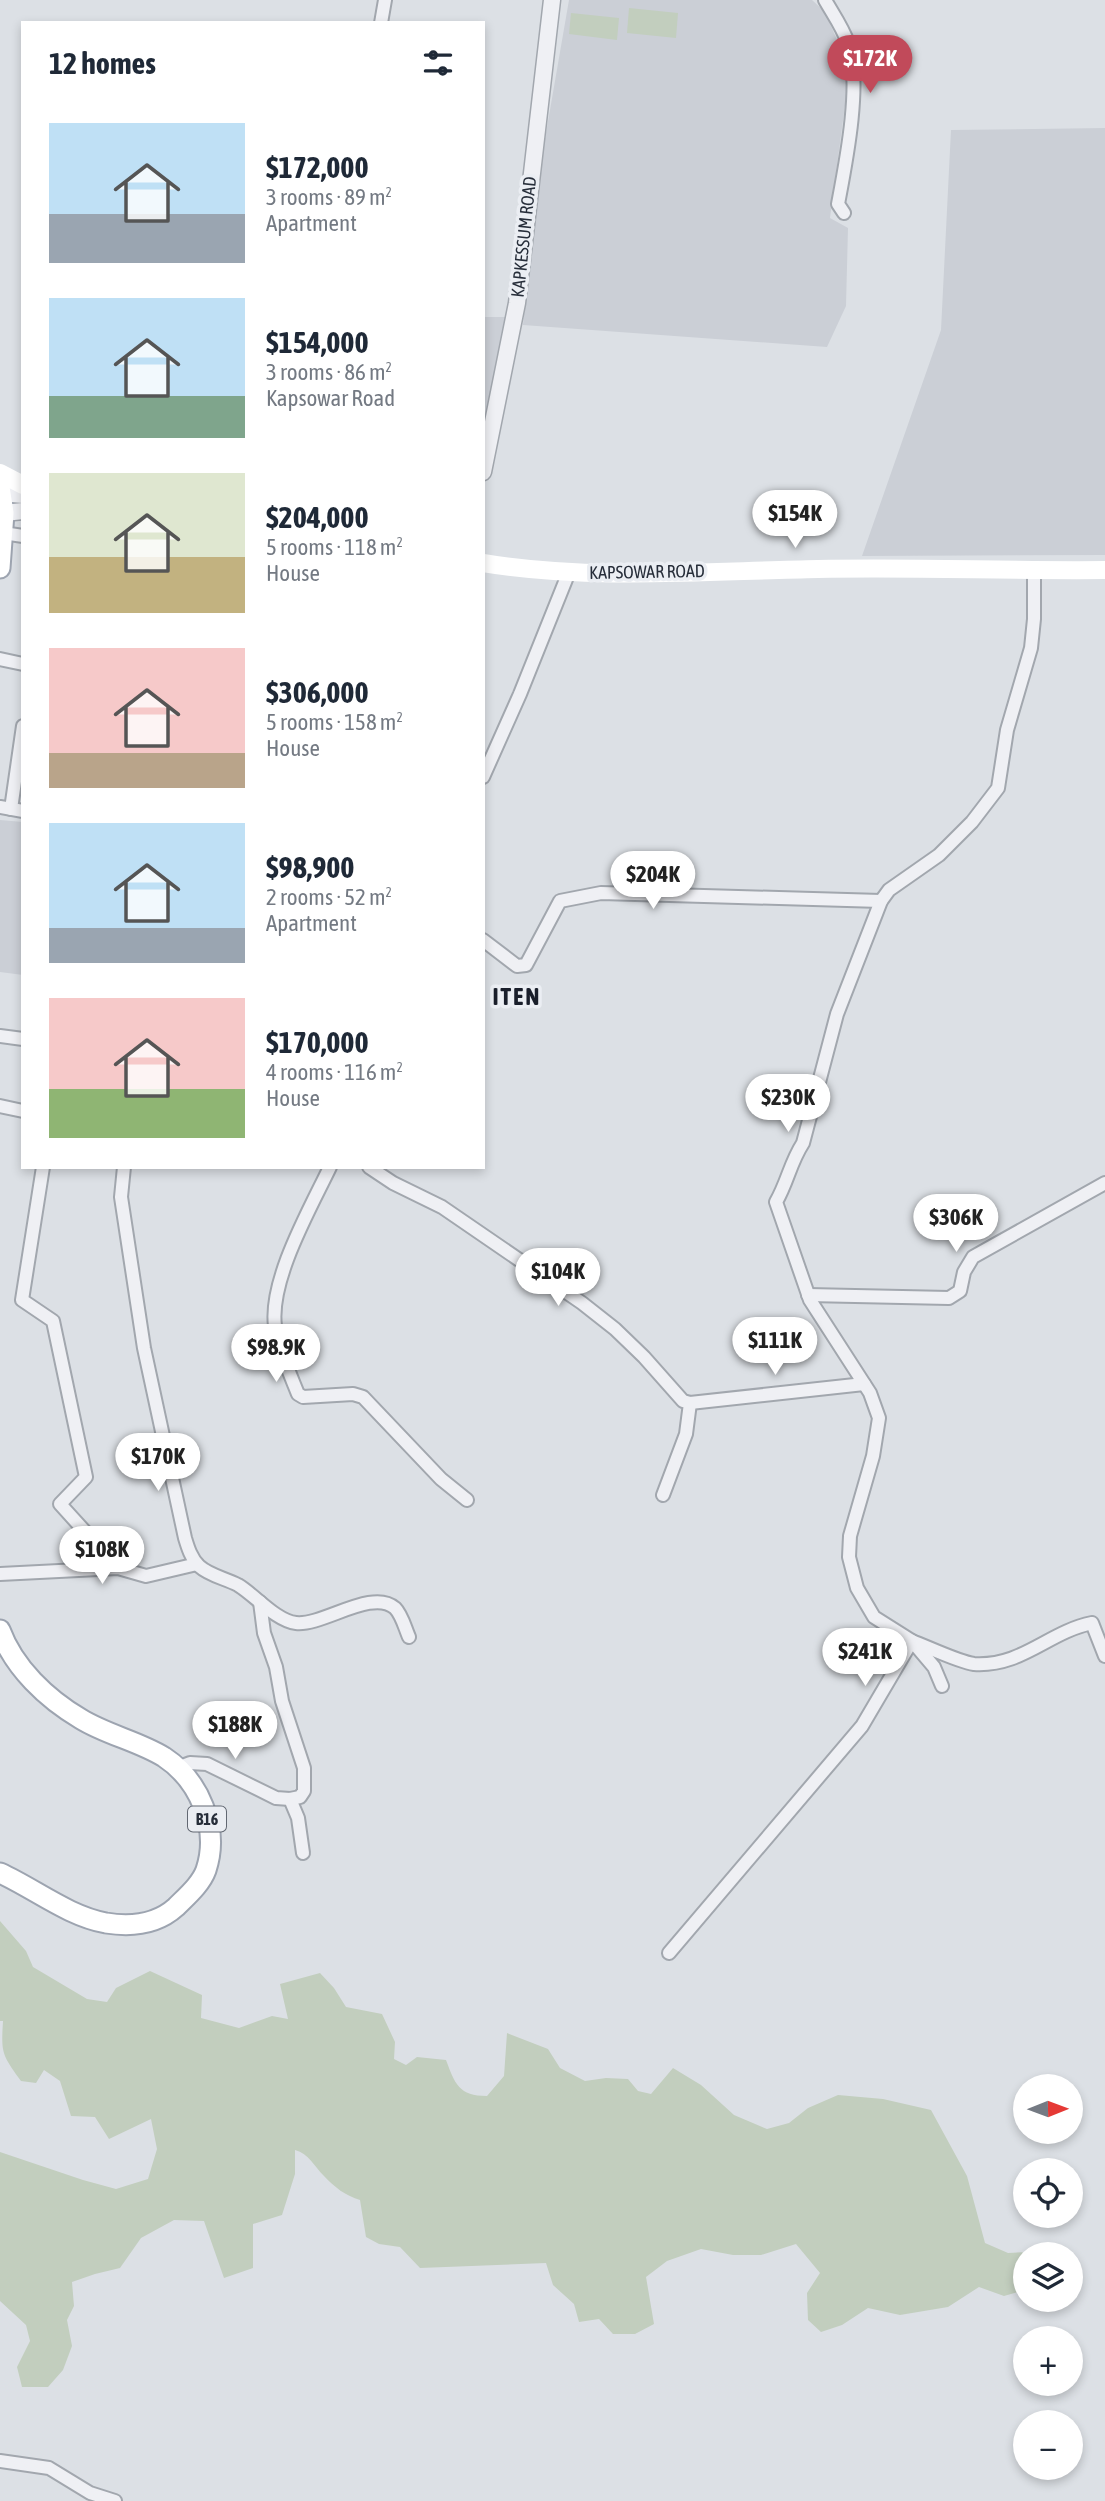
<!DOCTYPE html>
<html lang="en">
<head>
<meta charset="utf-8">
<style>
	:root { --surface:#fff; --page:#f6f6f7; --text:#1f2937; --muted:#747a83; --accent:#c14a5a }
	body { margin:0; font-family:"Asap Condensed",sans-serif; background:var(--page); color:var(--text); height:100vh; display:flex; flex-direction:column; font-size:26px; white-space:nowrap }
	* { box-sizing:border-box; margin:0 }
	p { font-size:23px; color:var(--muted) }
	.icon { flex:none; width:38px; height:38px; fill:none; stroke:currentColor; stroke-width:2; stroke-linecap:round; stroke-linejoin:round }
	.map { position:relative; flex:1; overflow:hidden }
	.sheet { position:absolute; left:21px; top:21px; width:464px; height:1148px; display:flex; flex-direction:column; background:var(--surface); border-radius:0px; box-shadow:0 4px 10px #0003 }
	.sheet>* { flex:none }
	.needle { width:46px; rotate:89deg }
	.controls { position:absolute; left:1013px; top:2074px; display:grid; gap:14px }
	.controls a { display:grid; place-items:center; width:70px; height:70px; border-radius:50%; background:var(--surface); box-shadow:0 4px 10px #0003; font-size:35px }
	.price { position:absolute; translate:-50% -60px; padding:0 16px; border-radius:24px; background:#fff; color:#222; font-size:23px; line-height:46px; filter:drop-shadow(0 2px 4px #0008) }
	.price::after { content:''; position:absolute; left:50%; top:42px; width:21px; height:16px; margin-left:-10px; background:inherit; clip-path:polygon(0 0,100% 0,50% 100%) }
	.price.selected { background:var(--accent); color:#fff }
	ul { padding:0; list-style:none }
	li { display:flex; align-items:center; gap:21px; height:175px; padding:0 28px }
	li span { display:grid; place-items:center; flex:none; width:196px; height:140px; border-radius:0px; color:#555 }
	li>.icon { margin-inline-start:auto }
	span .icon { width:84px; height:84px; fill:#fffc; stroke-width:1 }
	li b { font-size:30px }
	h2 { display:flex; justify-content:space-between; align-items:center; height:84px; padding:0 28px; font-size:30px }
	.map>svg:first-child { display:block }
	.built { fill:#cbcfd6 }
	.green { fill:#c2cebe }
	.lines { fill:none; stroke-linecap:round; stroke-linejoin:round }
	.minor-casing { stroke:#a2a7ae; stroke-width:16 }
	.tertiary-casing { stroke:#a2a7ae; stroke-width:19 }
	.primary-casing { stroke:#9da4b0; stroke-width:23 }
	.minor { stroke:#eff0f4; stroke-width:12 }
	.tertiary { stroke:#eff0f4; stroke-width:16 }
	.secondary { stroke:#fff; stroke-width:18 }
	.primary { stroke:#fff; stroke-width:19 }
	.labels { text-anchor:middle; stroke-width:7; stroke-linejoin:round; paint-order:stroke }
	.shield { fill:#ebeef3; stroke:#626872; stroke-width:2 }
	.shield-label { font-size:16px; font-weight:bold; fill:#272e3a }
	.street-label { font-size:18px; fill:#272e3a; stroke:#ebeef3 }
	.district-label { font-size:24px; font-weight:bold; letter-spacing:2px; fill:#1a1f2b; stroke:#ebeef3 }
</style>
</head>
<body>
<div class="map">
<svg width="1105" height="2501" viewBox="0 0 1105 2501">
	<rect width="100%" height="100%" fill="#dce0e5"/>
	<g class="built">
		<path d="M569,0H812L825,12L846,61V98L830,218L848,228L846,306L827,347L523,325L537,185Z"/>
		<path d="M1105,128V555L862,556L941,330L951,130Z"/>
		<path d="M483,317H509L483,447Z"/>
		<path d="M0,820L23,822V975L0,972Z"/>
	</g>
	<g class="green">
		<path d="M629,8L678,13L676,38L627,33Z"/>
		<path d="M571,13L619,18L617,40L569,34Z"/>
		<path d="M0,1921L26,1951L33,1967L87,1999L107,2002L116,1988L150,1971L202,1995L201,2018L239,2028L272,2016L288,2019L280,1984L320,1973L334,1988L346,2007L382,2014L395,2042L394,2059L406,2065L417,2057L446,2060C455,2084 459,2096 487,2096L504,2076L507,2033L548,2049L560,2068L585,2081L606,2078L628,2079L638,2091L651,2094L673,2068L701,2085L734,2115L767,2129L789,2123L808,2108L838,2095L883,2099L931,2110L967,2176L985,2243L1008,2253L1029,2252L1026,2254L1025,2290L1004,2296L979,2287L948,2307L900,2315L868,2308L842,2325L821,2332L808,2320L807,2293L820,2273L796,2244L761,2255H733L701,2249L667,2261L646,2277L654,2324L635,2334H613L599,2319L579,2322L574,2304L553,2285L546,2263L420,2268L400,2247L379,2244L366,2237L360,2200C346,2196 334,2187 324,2176C314,2166 309,2154 295,2150V2174L282,2215L253,2224V2268L224,2278L204,2221L174,2220L141,2238L120,2268L95,2274L72,2282L74,2306L67,2320L72,2346L63,2370L48,2387H22L17,2367L30,2341L26,2325L0,2301V2152L83,2180L116,2189L148,2179L157,2149L151,2119L109,2139L95,2117L71,2116L60,2081L44,2070L36,2083L21,2081C2,2054 1,2054 3,2021H0Z"/>
	</g>
	<g class="lines">
		<g class="minor-casing">
			<g id="minor">
				<path d="M825,0C833,14 843,28 848,43C862,82 846,162 838,204L844,213"/>
				<path d="M381,23L385,0"/>
				<path d="M3,533L23,536"/>
				<path d="M0,659L23,664"/>
				<path d="M483,777L520,694L569,572"/>
				<path d="M0,807L23,811"/>
				<path d="M11,809L23,726"/>
				<path d="M483,940L517,966L526,965L560,901L601,893L881,901"/>
				<path d="M0,1036L23,1039"/>
				<path d="M0,1106L23,1111"/>
				<path d="M43,1167L22,1300L53,1321L86,1477L60,1504L118,1568"/>
				<path d="M124,1167L121,1197L144,1348L185,1538C188,1548 191,1558 199,1566C210,1576 225,1578 238,1585C255,1595 276,1621 296,1623C323,1626 372,1588 395,1608C402,1615 405,1628 409,1637"/>
				<path d="M330,1167C310,1209 269,1280 275,1326C278,1347 290,1374 298,1394L303,1397L353,1394L363,1397L441,1479L467,1500"/>
				<path d="M369,1167L393,1183L442,1207L582,1303L615,1329L644,1357L683,1401L690,1403L686,1434L663,1495"/>
				<path d="M808,1295L949,1298L960,1291L964,1272L973,1257L1105,1183"/>
				<path d="M690,1403L864,1384"/>
				<path d="M0,1574L118,1568L146,1576L197,1564"/>
				<path d="M942,1686L934,1667L912,1641L874,1617L857,1588L849,1557L850,1536L873,1456L879,1418L870,1393L810,1300L776,1202C788,1181 790,1163 803,1143L837,1014L881,901L889,890L939,855L972,822L998,788L1007,730L1031,648L1034,619V571"/>
				<path d="M177,1768L190,1763L207,1764L276,1798L290,1799L300,1797L304,1791V1768L282,1701L276,1667L264,1633L260,1602"/>
				<path d="M290,1799L298,1818L303,1853"/>
				<path d="M669,1953L862,1726L912,1641C928,1647 959,1662 974,1664C1022,1667 1048,1632 1092,1623L1105,1656"/>
				<path d="M0,2461L49,2468L90,2493L115,2501"/>
			</g>
		</g>
		<g class="tertiary-casing">
			<g id="tertiary">
				<path d="M483,472L517,303L552,0"/>
				<path d="M2,493L23,495"/>
				<path d="M4,513L23,511"/>
			</g>
		</g>
		<g class="primary-casing">
			<g id="primary">
				<path d="M0,487L4,513L0,568"/>
				<path d="M0,1630C14,1668 47,1699 81,1719C107,1735 138,1741 164,1757C199,1780 220,1828 206,1870C201,1884 187,1896 176,1907C156,1925 131,1927 106,1923C68,1916 35,1889 0,1873"/>
			</g>
		</g>
		<use href="#minor" class="minor"/>
		<use href="#tertiary" class="tertiary"/>
		<g class="secondary">
			<path d="M0,473L23,485"/>
			<path d="M483,563C594,581 706,571 818,569C913,567 1009,571 1105,570"/>
		</g>
		<use href="#primary" class="primary"/>
	</g>
	<g class="labels">
		<rect class="shield" x="188" y="1806.5" width="38" height="25" rx="5"/>
		<g class="shield-label">
			<text x="207" y="1825">B16</text>
		</g>
		<g class="street-label">
			<text transform="translate(524 237) rotate(-84)" y="6">KAPKESSUM ROAD</text>
			<text transform="translate(647 572) rotate(-1)" y="6">KAPSOWAR ROAD</text>
		</g>
		<g class="district-label">
			<text x="517" y="1005">ITEN</text>
		</g>
	</g>
</svg>
<div class="controls">
<a><svg class="needle" viewBox="-14 -14 28 28"><path d="M0-13l5 13h-10z" fill="#e53935"/><path d="M0 13l5-13h-10z" fill="#747a83"/></svg></a>
<a><svg class="icon" aria-label="locate" viewBox="0 0 24 24"><circle cx="12" cy="12" r="6"/><path d="M12 2v4M12 18v4M2 12h4M18 12h4"/></svg></a>
<a><svg class="icon" aria-label="layers" viewBox="0 0 24 24"><path d="M12 4l9 5-9 5-9-5zM3 14l9 5 9-5"/></svg></a>
<a>+</a>
<a>−</a>
</div>
<b class="price selected" style="left:870px;top:95px">$172K</b>
<b class="price" style="left:795px;top:550px">$154K</b>
<b class="price" style="left:653px;top:911px">$204K</b>
<b class="price" style="left:788px;top:1134px">$230K</b>
<b class="price" style="left:956px;top:1254px">$306K</b>
<b class="price" style="left:558px;top:1308px">$104K</b>
<b class="price" style="left:775px;top:1377px">$111K</b>
<b class="price" style="left:276px;top:1384px">$98.9K</b>
<b class="price" style="left:158px;top:1493px">$170K</b>
<b class="price" style="left:102px;top:1586px">$108K</b>
<b class="price" style="left:865px;top:1688px">$241K</b>
<b class="price" style="left:235px;top:1761px">$188K</b>
<section class="sheet">
<h2>12 homes<svg class="icon" aria-label="filters" viewBox="0 0 24 24"><path d="M4 7h16M4 17h16"/><circle cx="9" cy="7" r="2"/><circle cx="15" cy="17" r="2"/></svg></h2>
<ul>
<li><span style="background:linear-gradient(#bfe0f5 65%,#9aa5b1 0)"><svg class="icon" aria-label="home" viewBox="0 0 24 24"><path d="M3 11l9-7 9 7M6 9v11h12V9"/></svg></span><div><b>$172,000</b><p>3 rooms · 89 m²</p><p>Apartment</p></div></li>
<li><span style="background:linear-gradient(#bfe0f5 70%,#7fa58c 0)"><svg class="icon" aria-label="home" viewBox="0 0 24 24"><path d="M3 11l9-7 9 7M6 9v11h12V9"/></svg></span><div><b>$154,000</b><p>3 rooms · 86 m²</p><p>Kapsowar Road</p></div></li>
<li><span style="background:linear-gradient(#dfe7d0 60%,#c2b280 0)"><svg class="icon" aria-label="home" viewBox="0 0 24 24"><path d="M3 11l9-7 9 7M6 9v11h12V9"/></svg></span><div><b>$204,000</b><p>5 rooms · 118 m²</p><p>House</p></div></li>
<li><span style="background:linear-gradient(#f6c9c9 75%,#b9a48a 0)"><svg class="icon" aria-label="home" viewBox="0 0 24 24"><path d="M3 11l9-7 9 7M6 9v11h12V9"/></svg></span><div><b>$306,000</b><p>5 rooms · 158 m²</p><p>House</p></div></li>
<li><span style="background:linear-gradient(#bfe0f5 75%,#9aa5b1 0)"><svg class="icon" aria-label="home" viewBox="0 0 24 24"><path d="M3 11l9-7 9 7M6 9v11h12V9"/></svg></span><div><b>$98,900</b><p>2 rooms · 52 m²</p><p>Apartment</p></div></li>
<li><span style="background:linear-gradient(#f6c9c9 65%,#8fb573 0)"><svg class="icon" aria-label="home" viewBox="0 0 24 24"><path d="M3 11l9-7 9 7M6 9v11h12V9"/></svg></span><div><b>$170,000</b><p>4 rooms · 116 m²</p><p>House</p></div></li>
</ul>
</section>
</div>
</body>
</html>
